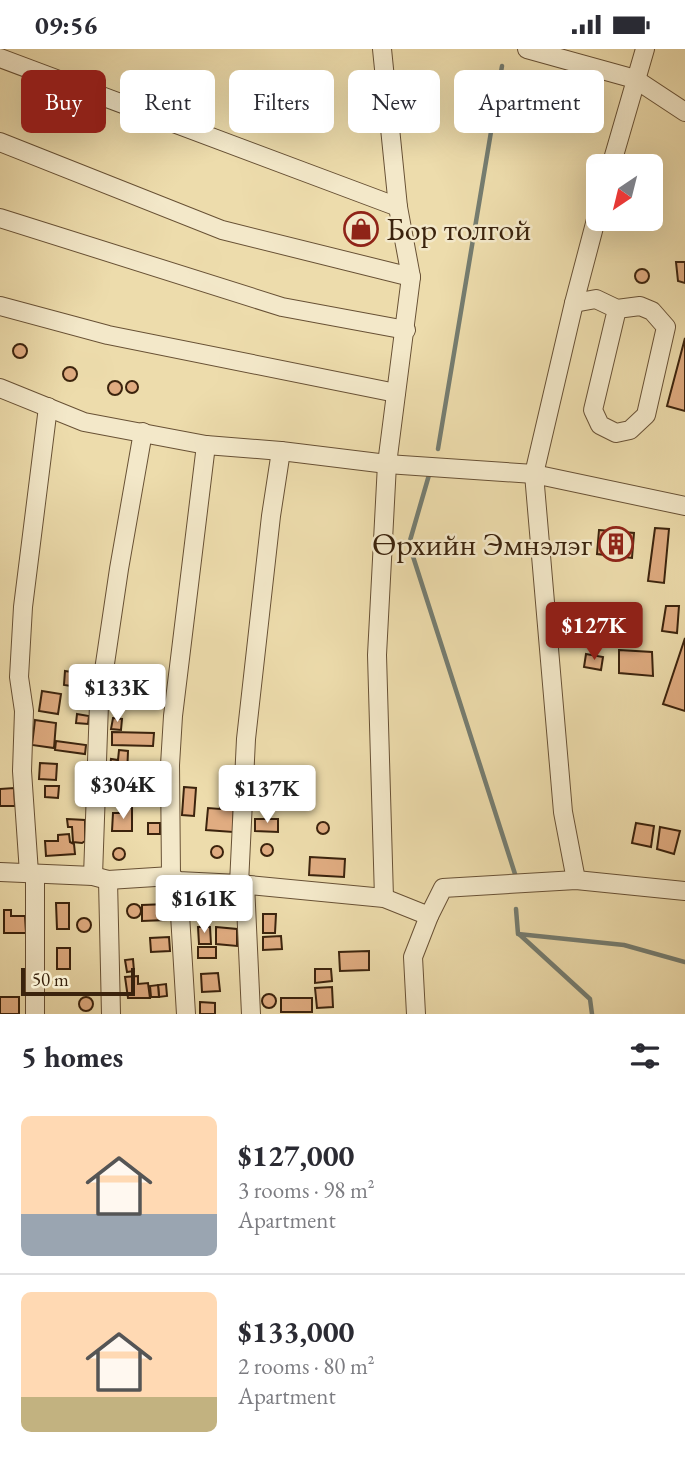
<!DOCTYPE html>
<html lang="en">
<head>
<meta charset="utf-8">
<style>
	:root { --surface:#fff; --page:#f7f7f7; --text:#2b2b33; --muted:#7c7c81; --line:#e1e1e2; --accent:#8f2418 }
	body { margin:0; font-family:"EB Garamond",serif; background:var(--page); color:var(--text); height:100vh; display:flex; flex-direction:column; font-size:26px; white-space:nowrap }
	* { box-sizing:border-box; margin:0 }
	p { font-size:23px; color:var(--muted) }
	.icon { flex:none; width:38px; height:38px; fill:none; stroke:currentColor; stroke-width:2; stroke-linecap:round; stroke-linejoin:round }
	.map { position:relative; height:965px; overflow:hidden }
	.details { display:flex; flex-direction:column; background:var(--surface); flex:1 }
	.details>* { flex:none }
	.hud { position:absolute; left:21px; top:21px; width:644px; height:63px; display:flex; gap:14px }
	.needle { width:46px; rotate:215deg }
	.buttons { position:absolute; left:586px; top:105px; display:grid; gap:14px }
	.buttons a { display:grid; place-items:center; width:77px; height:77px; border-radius:10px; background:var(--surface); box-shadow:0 7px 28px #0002; font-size:35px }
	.scale { position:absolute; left:21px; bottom:18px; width:114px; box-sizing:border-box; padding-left:7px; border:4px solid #3b230d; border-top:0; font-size:19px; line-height:24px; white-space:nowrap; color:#3b230d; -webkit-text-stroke:5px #f3e8c9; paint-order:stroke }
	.price { position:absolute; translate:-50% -60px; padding:0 16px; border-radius:7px; background:#fff; color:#222; font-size:23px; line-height:46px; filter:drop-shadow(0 2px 4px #0008) }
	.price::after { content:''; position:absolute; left:50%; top:42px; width:21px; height:16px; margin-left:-10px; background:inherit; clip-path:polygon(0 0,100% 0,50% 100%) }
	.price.selected { background:var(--accent); color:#fff }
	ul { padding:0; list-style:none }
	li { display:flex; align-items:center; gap:21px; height:175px; padding:0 21px }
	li+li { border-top:2px solid var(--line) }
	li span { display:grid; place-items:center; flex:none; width:196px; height:140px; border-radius:10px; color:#555 }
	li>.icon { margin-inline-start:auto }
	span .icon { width:84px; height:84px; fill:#fffc; stroke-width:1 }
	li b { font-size:30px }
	h2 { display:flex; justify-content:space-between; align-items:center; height:84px; padding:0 21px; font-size:30px }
	.tag { padding:0 24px; border-radius:10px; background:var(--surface); box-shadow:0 7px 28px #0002; font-size:24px; line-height:63px }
	.tag.selected { background:var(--accent); color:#fff }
	.status { display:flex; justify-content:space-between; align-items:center; height:49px; padding:0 35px; background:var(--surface); direction:ltr }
	.status svg { height:19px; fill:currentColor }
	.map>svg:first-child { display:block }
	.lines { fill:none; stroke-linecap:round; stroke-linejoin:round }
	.stream { stroke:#757d71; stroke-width:4.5 }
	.building { fill:#e0ac81; stroke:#3b230d; stroke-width:2 }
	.minor-casing { stroke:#685135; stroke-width:20 }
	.minor { stroke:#f3e8c9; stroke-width:18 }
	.labels { text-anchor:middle; stroke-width:5; stroke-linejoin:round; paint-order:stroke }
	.poi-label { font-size:32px; fill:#3b230d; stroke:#f3e8c9; text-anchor:start }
</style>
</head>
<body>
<div class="status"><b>09:56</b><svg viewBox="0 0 49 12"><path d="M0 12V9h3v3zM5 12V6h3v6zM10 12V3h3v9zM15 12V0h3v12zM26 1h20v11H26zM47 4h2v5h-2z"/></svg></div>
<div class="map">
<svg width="685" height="965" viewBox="0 0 685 965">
	<rect width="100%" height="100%" fill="#eddcac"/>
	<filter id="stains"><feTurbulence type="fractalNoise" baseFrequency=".00286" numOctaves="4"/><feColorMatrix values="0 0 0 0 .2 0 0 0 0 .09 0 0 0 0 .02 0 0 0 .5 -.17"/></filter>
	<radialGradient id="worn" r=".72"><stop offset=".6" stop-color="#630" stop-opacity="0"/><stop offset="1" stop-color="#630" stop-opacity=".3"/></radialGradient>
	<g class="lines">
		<g class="stream">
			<path d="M438,400L502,17"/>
			<path d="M429,426L409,495L515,825"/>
			<path d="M516,860L518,885L624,896L685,913"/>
			<path d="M519,885L590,950L592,965"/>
		</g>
	</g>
	<g class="building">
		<path d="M676,213H685V234L678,232Z"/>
		<circle cx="642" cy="227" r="7"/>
		<path d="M685,289V362L667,357Z"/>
		<circle cx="20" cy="302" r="7"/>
		<circle cx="70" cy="325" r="7"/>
		<circle cx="132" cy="338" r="6"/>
		<circle cx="115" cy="339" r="7"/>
		<path d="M655,479L669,480L664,534L648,532Z"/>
		<path d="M599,481L634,484L632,509L597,505Z"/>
		<path d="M666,557H679L677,584L662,582Z"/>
		<path d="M685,589V662L663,655Z"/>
		<path d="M619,601L652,603L653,627L619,624Z"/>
		<path d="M586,605L603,608L601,621L584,618Z"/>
		<path d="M65,622L93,626L92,640L64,636Z"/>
		<path d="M42,642L61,645L58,665L39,662Z"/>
		<path d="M77,665L89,667L88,675L76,674Z"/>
		<path d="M113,669L122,670L121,681L111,680Z"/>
		<path d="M35,671L56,674L54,699L32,696Z"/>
		<path d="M112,683L154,684L153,697L112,696Z"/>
		<path d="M56,692L86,696L85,705L55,701Z"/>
		<path d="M119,701L128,702L127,728L109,727L111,710L118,711Z"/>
		<path d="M40,714L57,715L56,731L39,730Z"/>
		<circle cx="139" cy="721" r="6"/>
		<path d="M126,729L148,731L147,744L125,742Z"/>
		<path d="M45,737H59L58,749L45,748Z"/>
		<path d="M184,738L196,739L194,767L182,766Z"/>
		<path d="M14,739L15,757H0V740Z"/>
		<path d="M220,753L234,754L233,783L206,781L208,759L220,760Z"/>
		<path d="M123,759H132V782H112L113,764H123Z"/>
		<path d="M67,770L85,771V792L82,794L73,793L72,778H68Z"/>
		<path d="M255,770H278V783L255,782Z"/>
		<circle cx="323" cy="779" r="6"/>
		<rect x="148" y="774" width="12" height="11"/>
		<path d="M636,774L654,777L651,798L632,794Z"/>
		<path d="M660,778L680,782L674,805L657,800Z"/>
		<path d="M69,785L70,793L74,795L75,805L46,807L45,792H58V786Z"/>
		<circle cx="267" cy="801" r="6"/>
		<circle cx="217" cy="803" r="6"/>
		<circle cx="119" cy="805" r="6"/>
		<path d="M310,808L345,810L344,828L309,826Z"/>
		<path d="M223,841L237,843V865L223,864Z"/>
		<path d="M56,854H69V880H57Z"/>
		<path d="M167,855V871L142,872V856Z"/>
		<circle cx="134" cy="862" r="7"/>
		<path d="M4,861H11V867H25L26,884H4Z"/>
		<path d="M263,865H276L275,884H263Z"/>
		<circle cx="84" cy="876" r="7"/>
		<path d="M198,878H210L211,895H199Z"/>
		<path d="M216,878L237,880V897L216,895Z"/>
		<path d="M281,887L282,900L263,901V888Z"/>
		<path d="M169,888L170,902L151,903L150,889Z"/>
		<rect x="198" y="898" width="18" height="11"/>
		<rect x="57" y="899" width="13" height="21"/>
		<path d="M369,902V921L340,922L339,903Z"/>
		<path d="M133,910L134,922L127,923L125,911Z"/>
		<path d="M315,920H331L332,932L315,934Z"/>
		<path d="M218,924L220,942L202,943L201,925Z"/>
		<path d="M138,927V935L148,934L150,949H128L125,928Z"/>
		<path d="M166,935L167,947L159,948L158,936Z"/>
		<path d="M158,936L159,948H151L150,937Z"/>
		<path d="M332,938L333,958L317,959L315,939Z"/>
		<circle cx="269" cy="952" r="7"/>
		<rect x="0" y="948" width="19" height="17"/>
		<circle cx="86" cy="955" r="7"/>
		<rect x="281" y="949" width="31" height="14"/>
		<path d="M200,953L215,954V965H200Z"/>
	</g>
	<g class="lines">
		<g class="minor-casing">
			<g id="minor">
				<path d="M382,0L398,158L411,228L387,415L377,606L384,849"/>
				<path d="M527,0L635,30L685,63"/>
				<path d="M0,9L398,158"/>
				<path d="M0,93L222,181L411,228"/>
				<path d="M611,117L645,0"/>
				<path d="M0,169L282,258L406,281"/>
				<path d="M574,254L596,250L617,260L640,257L652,262L666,278L646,366L630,381L616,384L600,376L593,361L617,260"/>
				<path d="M0,257L108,286L396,344"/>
				<path d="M0,339L84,373L206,396L281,402L387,415L534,425L685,457"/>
				<path d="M0,823L93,827L108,831L171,827L178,832L239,835L384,849L429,867"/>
				<path d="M29,824L22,722L24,662L19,628L23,558L48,358"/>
				<path d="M35,825V965"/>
				<path d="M93,827L99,655L119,520L143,383"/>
				<path d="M171,827L170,716L173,667L206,396"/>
				<path d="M108,831L111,965"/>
				<path d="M576,831L563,763L534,425L574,254L598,163"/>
				<path d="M178,832L186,965"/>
				<path d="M239,835L246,690L271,467L281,402"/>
				<path d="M245,835L251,965"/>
				<path d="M416,965L413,908L429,867L443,839L576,831L685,842"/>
			</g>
		</g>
		<use href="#minor" class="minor"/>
	</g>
	<defs>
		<g id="shop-ring" transform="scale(1.75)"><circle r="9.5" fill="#f3e8c9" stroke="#8f2418" stroke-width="1.5"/><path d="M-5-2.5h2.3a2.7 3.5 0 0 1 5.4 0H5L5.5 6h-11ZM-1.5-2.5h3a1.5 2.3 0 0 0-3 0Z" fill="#8f2418"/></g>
		<g id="building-ring" transform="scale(1.75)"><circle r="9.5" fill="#f3e8c9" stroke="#8f2418" stroke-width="1.5"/><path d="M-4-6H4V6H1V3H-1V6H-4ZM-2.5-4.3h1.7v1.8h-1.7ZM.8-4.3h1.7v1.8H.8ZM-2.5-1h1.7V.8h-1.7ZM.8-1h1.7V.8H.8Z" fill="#8f2418"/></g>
	</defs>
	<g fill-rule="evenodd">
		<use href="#shop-ring" x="361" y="180"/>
		<use href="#building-ring" x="616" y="495"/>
	</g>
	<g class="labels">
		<g class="poi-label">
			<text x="386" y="191">Бор толгой</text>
			<text x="592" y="506" text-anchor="end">Өрхийн Эмнэлэг</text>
		</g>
	</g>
	<rect width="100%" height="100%" filter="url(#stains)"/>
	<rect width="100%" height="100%" fill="url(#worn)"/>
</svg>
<div class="buttons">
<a><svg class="needle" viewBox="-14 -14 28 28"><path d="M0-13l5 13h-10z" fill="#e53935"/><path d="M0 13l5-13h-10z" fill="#7c7c81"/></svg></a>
</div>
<div class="scale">50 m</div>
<b class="price selected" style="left:594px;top:613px">$127K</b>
<b class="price" style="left:117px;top:675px">$133K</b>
<b class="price" style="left:123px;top:772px">$304K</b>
<b class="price" style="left:267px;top:776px">$137K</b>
<b class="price" style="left:204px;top:886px">$161K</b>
<div class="hud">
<a class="tag selected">Buy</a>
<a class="tag">Rent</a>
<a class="tag">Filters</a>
<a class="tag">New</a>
<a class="tag">Apartment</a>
</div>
</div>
<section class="details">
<h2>5 homes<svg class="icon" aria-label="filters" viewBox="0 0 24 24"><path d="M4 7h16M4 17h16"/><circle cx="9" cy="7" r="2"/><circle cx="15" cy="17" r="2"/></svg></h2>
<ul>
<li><span style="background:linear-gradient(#ffd9b3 70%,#9aa5b1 0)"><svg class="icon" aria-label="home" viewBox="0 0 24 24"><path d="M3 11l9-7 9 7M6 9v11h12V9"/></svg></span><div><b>$127,000</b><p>3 rooms · 98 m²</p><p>Apartment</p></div></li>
<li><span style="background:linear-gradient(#ffd9b3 75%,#c2b280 0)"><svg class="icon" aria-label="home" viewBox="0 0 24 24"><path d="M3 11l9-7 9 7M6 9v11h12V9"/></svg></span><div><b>$133,000</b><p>2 rooms · 80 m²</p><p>Apartment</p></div></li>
</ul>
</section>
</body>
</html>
